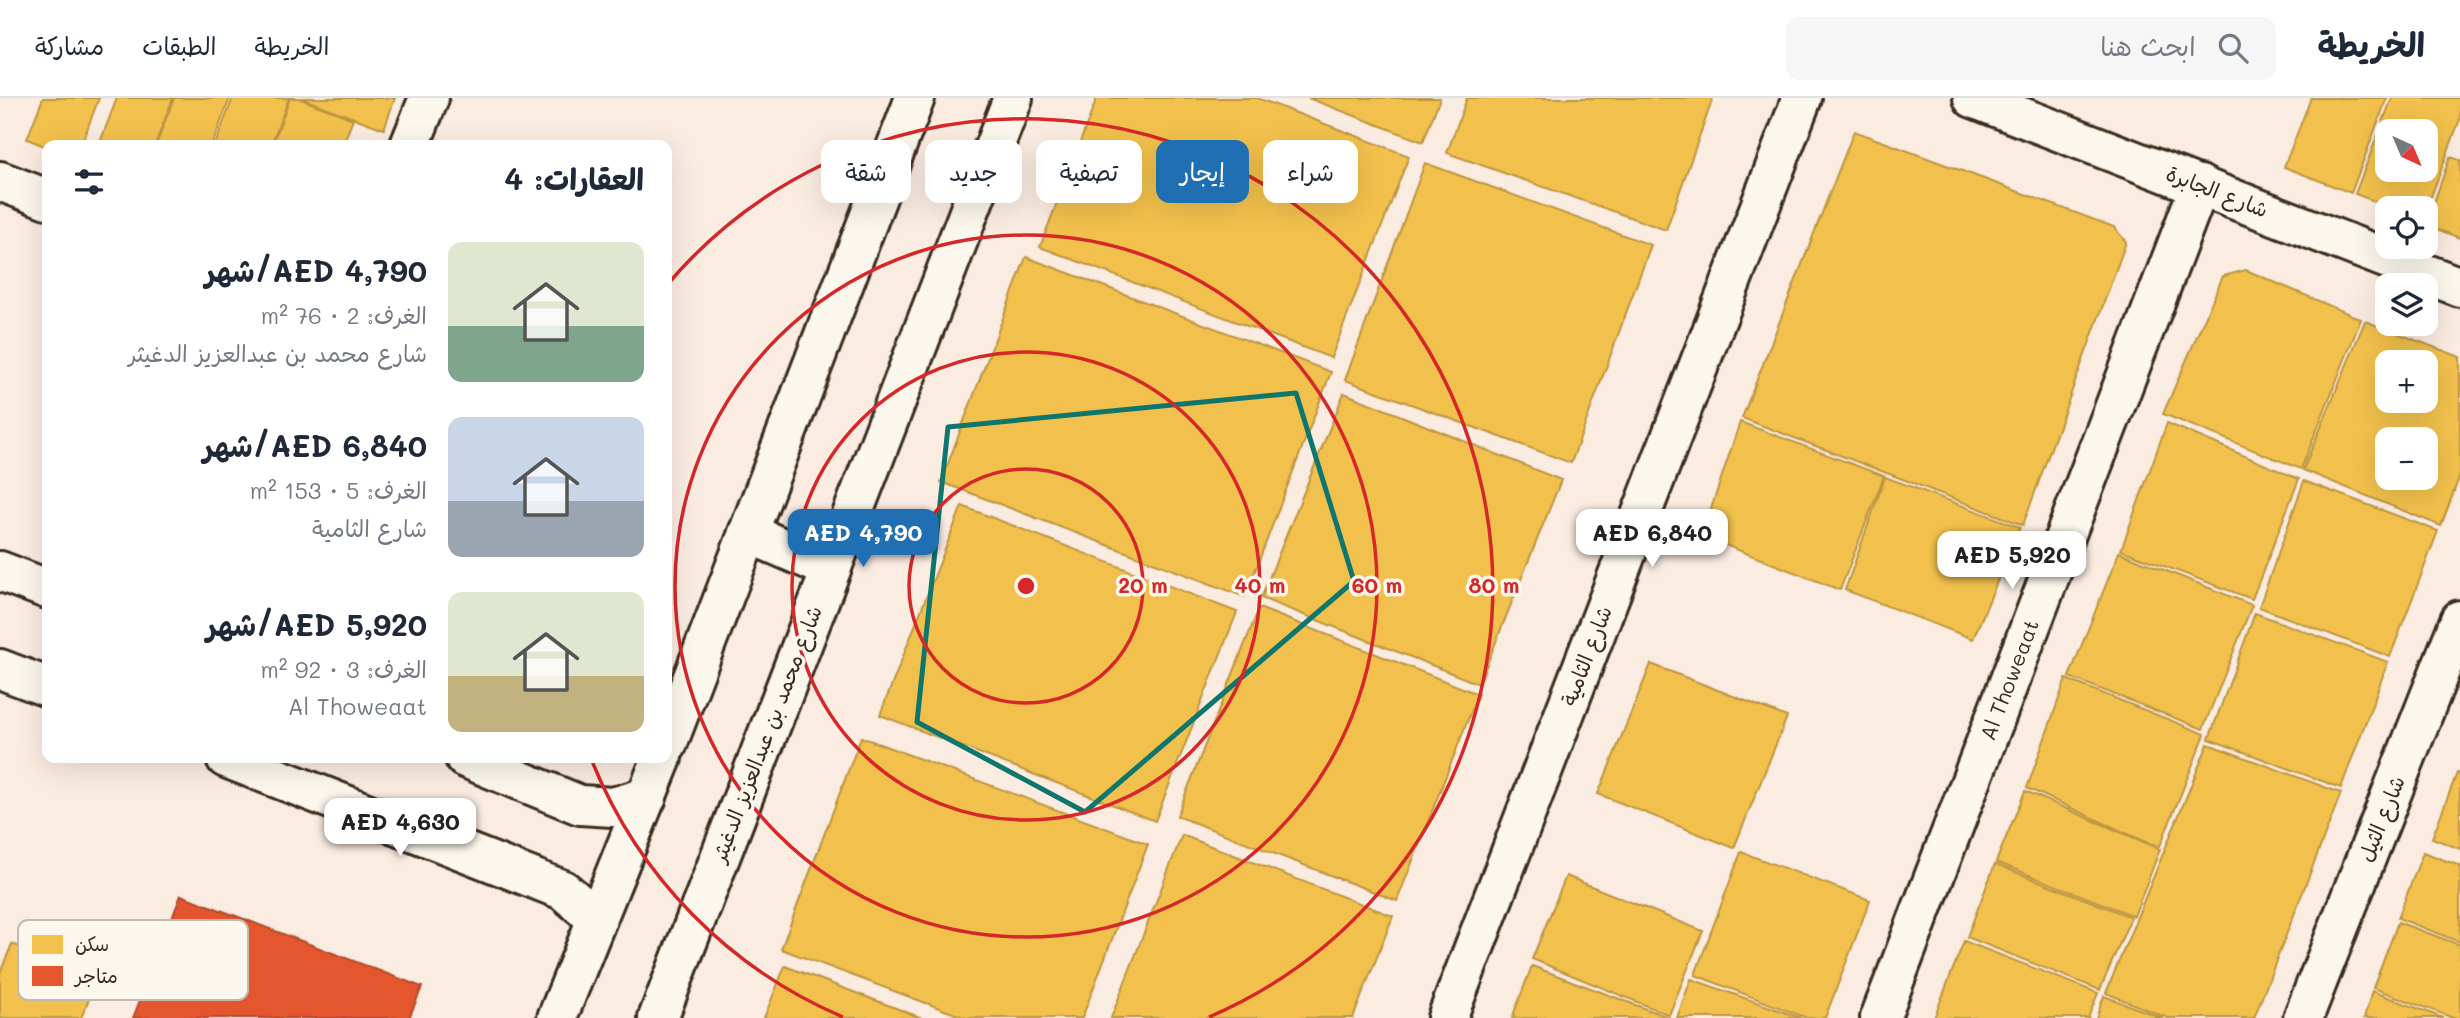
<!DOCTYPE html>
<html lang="ar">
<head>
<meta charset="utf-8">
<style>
	:root { --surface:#fff; --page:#f6f6f7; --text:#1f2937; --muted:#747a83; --line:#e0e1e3; --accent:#1f6fb2 }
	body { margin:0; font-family:Mali,"Playpen Sans Arabic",sans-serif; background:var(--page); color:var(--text); direction:rtl; height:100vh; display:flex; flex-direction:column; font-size:26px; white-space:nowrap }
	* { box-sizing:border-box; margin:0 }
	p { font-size:23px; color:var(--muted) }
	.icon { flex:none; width:38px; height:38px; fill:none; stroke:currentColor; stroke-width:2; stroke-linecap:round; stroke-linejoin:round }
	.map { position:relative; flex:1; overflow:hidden; direction:ltr }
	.side { position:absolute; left:42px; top:42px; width:630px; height:623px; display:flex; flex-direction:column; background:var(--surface); border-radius:14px; box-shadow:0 7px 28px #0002; direction:rtl }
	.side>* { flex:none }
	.guide { position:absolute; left:693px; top:42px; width:665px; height:63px; direction:rtl; display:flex; gap:14px }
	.needle { width:46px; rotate:136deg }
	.controls { position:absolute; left:2375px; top:21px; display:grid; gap:14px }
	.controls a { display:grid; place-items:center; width:63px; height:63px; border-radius:14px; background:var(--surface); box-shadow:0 7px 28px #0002; font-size:35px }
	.price { position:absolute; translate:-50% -60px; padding:0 16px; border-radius:14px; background:#fff; color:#222; font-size:23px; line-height:46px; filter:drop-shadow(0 2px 4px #0008) }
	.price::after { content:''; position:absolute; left:50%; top:42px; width:21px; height:16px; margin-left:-10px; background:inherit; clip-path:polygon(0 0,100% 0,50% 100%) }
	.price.selected { background:var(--accent); color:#fff }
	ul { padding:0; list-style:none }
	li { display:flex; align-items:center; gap:21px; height:175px; padding:0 28px }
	li span { display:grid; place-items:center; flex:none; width:196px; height:140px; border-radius:14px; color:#555 }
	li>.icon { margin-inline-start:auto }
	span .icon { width:84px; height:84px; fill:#fffc; stroke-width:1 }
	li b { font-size:30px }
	h2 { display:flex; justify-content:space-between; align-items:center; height:84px; padding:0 28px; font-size:30px }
	.pill { padding:0 24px; border-radius:14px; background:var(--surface); box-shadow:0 7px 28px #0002; font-size:24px; line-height:63px }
	.pill.selected { background:var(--accent); color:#fff }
	header { display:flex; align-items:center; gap:42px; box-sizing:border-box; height:98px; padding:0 35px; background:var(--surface); border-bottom:2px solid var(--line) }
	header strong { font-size:33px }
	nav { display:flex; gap:38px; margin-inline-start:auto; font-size:24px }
	.search { width:490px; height:63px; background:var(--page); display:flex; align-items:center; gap:18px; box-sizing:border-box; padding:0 24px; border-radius:14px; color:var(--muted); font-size:26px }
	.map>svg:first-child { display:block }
	.homes { fill:#f2c14e; stroke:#bb9440; stroke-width:2; fill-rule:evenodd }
	.shops { fill:#e4572e; stroke:#b14a29; stroke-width:2 }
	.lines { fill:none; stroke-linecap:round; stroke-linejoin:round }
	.street-casing { stroke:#3b2a1e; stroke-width:44 }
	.secondary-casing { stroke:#3b2a1e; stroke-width:44 }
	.street { stroke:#fbf7ec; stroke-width:38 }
	.secondary { stroke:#fbf7ec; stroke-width:38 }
	.marked { fill:none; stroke:#0f766e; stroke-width:5; stroke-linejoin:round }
	.ring { fill:none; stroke:#d62828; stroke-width:3.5 }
	.labels { text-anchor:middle; stroke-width:7; stroke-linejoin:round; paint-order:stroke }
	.street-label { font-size:21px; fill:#3b2a1e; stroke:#fbf7ec }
	.key { fill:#fbf7ec; stroke:#c1baae; stroke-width:2 }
	.key-label { font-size:19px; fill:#3b2a1e }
	.centre { fill:#d62828; stroke:#fbf7ec; stroke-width:3.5 }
	.ring-label { font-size:21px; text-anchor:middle; font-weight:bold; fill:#d62828; stroke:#fbf7ec; stroke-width:7; stroke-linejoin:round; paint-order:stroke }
</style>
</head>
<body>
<header>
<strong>الخريطة</strong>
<div class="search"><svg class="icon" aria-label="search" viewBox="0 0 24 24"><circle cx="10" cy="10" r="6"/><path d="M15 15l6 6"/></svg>ابحث هنا</div>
<nav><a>الخريطة</a><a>الطبقات</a><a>مشاركة</a></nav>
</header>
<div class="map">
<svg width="2460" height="920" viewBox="0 0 2460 920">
	<rect width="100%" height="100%" fill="#fbece2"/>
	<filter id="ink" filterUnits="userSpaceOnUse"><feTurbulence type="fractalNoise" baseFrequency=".0143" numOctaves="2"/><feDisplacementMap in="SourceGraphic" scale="14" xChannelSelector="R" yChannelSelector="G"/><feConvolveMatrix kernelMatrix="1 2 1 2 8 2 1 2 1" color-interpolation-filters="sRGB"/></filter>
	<g filter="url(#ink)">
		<g class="homes">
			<path d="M43,0H99L81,47H47V49L27,41Z"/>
			<path d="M117,0H173L155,47H99Z"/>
			<path d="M174,0H230L212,47H156Z"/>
			<path d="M233,0H289L271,47H215Z"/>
			<path d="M290,0H298L353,21L343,47H272Z"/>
			<path d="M300,0H395L384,31Z"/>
			<path d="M1097,0H1257L1409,58L1331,260L1040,149Z"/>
			<path d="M1308,0H1440L1423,44Z"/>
			<path d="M1467,0H1713L1666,132L1447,55Z"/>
			<path d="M2311,0H2387L2351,95L2284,69Z"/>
			<path d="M2392,0H2460V21L2426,112L2393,110L2355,96ZM2387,33H2426V72H2387Z"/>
			<path d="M1854,33L2114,129L2126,144L2023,427L1742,320Z"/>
			<path d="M2450,59L2460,62V140L2426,127Z"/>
			<path d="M1425,65L1651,147L1571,365L1345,282Z"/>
			<path d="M1026,159L1331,274L1245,499L941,384Z"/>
			<path d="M2246,172L2361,221L2301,371L2163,316L2223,178Z"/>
			<path d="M2365,223L2460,259V377L2441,428L2303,372ZM2387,264H2426V303H2387ZM2387,341H2426V380H2387Z"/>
			<path d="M1344,295L1561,382L1479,586L1261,500Z"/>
			<path d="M1740,324L1884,378L1840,492L1702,438Z"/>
			<path d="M2167,325L2299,381L2252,501L2121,452Z"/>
			<path d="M1885,379L2020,429L1973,541L1845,492Z"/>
			<path d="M2304,383L2438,433L2390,559L2259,509Z"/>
			<path d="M962,408L1237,514L1155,723L880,617Z"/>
			<path d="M2119,454L2252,507L2203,631L2069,579Z"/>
			<path d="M1259,510L1478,596L1397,803L1177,718Z"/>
			<path d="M2255,515L2388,564L2341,690L2209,641Z"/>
			<path d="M1651,566L1787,619L1734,750L1598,696Z"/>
			<path d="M2066,581L2205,636L2160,748L2148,745L2027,690Z"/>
			<path d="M861,639L1148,746L1082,920H966L781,851Z"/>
			<path d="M2208,646L2341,695L2254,920H2168L2106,895Z"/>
			<path d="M2457,675L2460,676V751L2432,740Z"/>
			<path d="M2025,693L2160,751L2134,818L1996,764Z"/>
			<path d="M1182,737L1393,818L1353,920H1111Z"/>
			<path d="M1741,754L1870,802L1825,920H1807L1695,877Z"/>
			<path d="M2423,754L2460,768V844L2398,820Z"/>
			<path d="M1995,766L2131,819L2100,892L1967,839Z"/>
			<path d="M1566,778L1703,833L1669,917L1532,861Z"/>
			<path d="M2398,824L2460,847V920H2453L2373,890Z"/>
			<path d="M1964,843L2098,895L2088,920H1934Z"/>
			<path d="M12,846L98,879L81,920H0V875Z"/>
			<path d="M785,868L922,920H764Z"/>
			<path d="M1532,868L1670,920H1512Z"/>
			<path d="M1691,881L1801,920H1677Z"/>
			<path d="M2372,893L2443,920H2364Z"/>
			<path d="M2104,898L2163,920H2096Z"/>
		</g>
		<path class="shops" d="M181,797L422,889L409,920H133Z"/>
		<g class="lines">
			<g class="street-casing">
				<g id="street">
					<path d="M1973,0L2460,189"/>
					<path d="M410,47L429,0"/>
					<path d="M0,83L47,101"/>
					<path d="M1447,920L1802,0"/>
					<path d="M1880,920L2200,87"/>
					<path d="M2303,920L2460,522"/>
				</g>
			</g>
			<g class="secondary-casing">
				<g id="secondary">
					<path d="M748,435L831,471"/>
					<path d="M0,473L47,491"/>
					<path d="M0,571L47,589"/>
					<path d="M667,647L915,0"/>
					<path d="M226,660L563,792L597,821"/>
					<path d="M465,660L580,707L613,709L647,699"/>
					<path d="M557,920L662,660"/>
					<path d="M658,920L1013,0"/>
				</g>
			</g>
			<use href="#street" class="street"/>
			<use href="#secondary" class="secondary"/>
		</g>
	</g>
	<path class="marked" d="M1296,295L1354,483L1085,714L917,624L948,329Z"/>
	<g class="ring">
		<circle cx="1026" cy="488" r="117"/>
		<circle cx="1026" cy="488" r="234"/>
		<circle cx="1026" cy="488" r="351"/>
		<path d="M843 919A468 468 0 0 1 592 663M667 187A468 468 0 1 1 1209 919"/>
	</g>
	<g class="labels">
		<g class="street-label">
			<text transform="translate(2217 94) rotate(21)" y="7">شارع الجابرة</text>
			<text transform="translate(1587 558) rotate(-69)" y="7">شارع الثامية</text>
			<text transform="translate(2010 582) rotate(-69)" y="7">Al Thoweaat</text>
			<text transform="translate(767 636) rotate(-69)" y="7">شارع محمد بن عبدالعزيز الدغيثر</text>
			<text transform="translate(2382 721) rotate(-68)" y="7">شارع الثيل</text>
		</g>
	</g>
	<rect x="18" y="822" width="230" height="80" rx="10" class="key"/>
	<rect x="32" y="837" width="31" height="19" fill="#f2c14e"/>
	<rect x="32" y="868" width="31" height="20" fill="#e4572e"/>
	<g class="key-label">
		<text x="75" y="853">سكن</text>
		<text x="75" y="885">متاجر</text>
	</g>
	<circle cx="1026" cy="488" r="10" class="centre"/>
	<g class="ring-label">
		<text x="1143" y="495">20 m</text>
		<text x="1260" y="495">40 m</text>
		<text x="1377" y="495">60 m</text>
		<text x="1494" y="495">80 m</text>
	</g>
</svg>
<div class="controls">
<a><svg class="needle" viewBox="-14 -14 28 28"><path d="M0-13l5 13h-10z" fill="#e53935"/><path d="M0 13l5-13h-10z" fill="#747a83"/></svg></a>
<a><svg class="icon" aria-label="locate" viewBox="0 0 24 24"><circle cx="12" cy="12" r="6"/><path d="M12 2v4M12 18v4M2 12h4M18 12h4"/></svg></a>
<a><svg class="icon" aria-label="layers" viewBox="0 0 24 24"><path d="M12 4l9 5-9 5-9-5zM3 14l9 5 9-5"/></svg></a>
<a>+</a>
<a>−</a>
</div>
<b class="price selected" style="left:863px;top:471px">AED 4,790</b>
<b class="price" style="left:1652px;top:471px">AED 6,840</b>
<b class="price" style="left:2012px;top:493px">AED 5,920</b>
<b class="price" style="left:400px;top:760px">AED 4,630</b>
<div class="guide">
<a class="pill">شراء</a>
<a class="pill selected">إيجار</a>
<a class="pill">تصفية</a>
<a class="pill">جديد</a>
<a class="pill">شقة</a>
</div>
<section class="side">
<h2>العقارات: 4<svg class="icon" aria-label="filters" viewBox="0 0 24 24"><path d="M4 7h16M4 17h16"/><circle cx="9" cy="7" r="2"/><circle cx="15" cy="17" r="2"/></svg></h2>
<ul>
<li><span style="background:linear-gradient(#dfe7d0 60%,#7fa58c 0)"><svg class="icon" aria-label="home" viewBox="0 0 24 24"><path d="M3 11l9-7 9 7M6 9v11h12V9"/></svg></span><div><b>AED 4,790/شهر</b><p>الغرف: 2 · 76 m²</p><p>شارع محمد بن عبدالعزيز الدغيثر</p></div></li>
<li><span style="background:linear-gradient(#c9d6e8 60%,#9aa5b1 0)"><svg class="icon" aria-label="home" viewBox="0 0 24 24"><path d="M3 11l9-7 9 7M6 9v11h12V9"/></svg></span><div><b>AED 6,840/شهر</b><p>الغرف: 5 · 153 m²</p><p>شارع الثامية</p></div></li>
<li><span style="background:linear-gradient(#dfe7d0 60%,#c2b280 0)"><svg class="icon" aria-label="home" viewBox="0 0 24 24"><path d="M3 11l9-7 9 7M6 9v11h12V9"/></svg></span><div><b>AED 5,920/شهر</b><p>الغرف: 3 · 92 m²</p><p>Al Thoweaat</p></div></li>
</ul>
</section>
</div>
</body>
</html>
